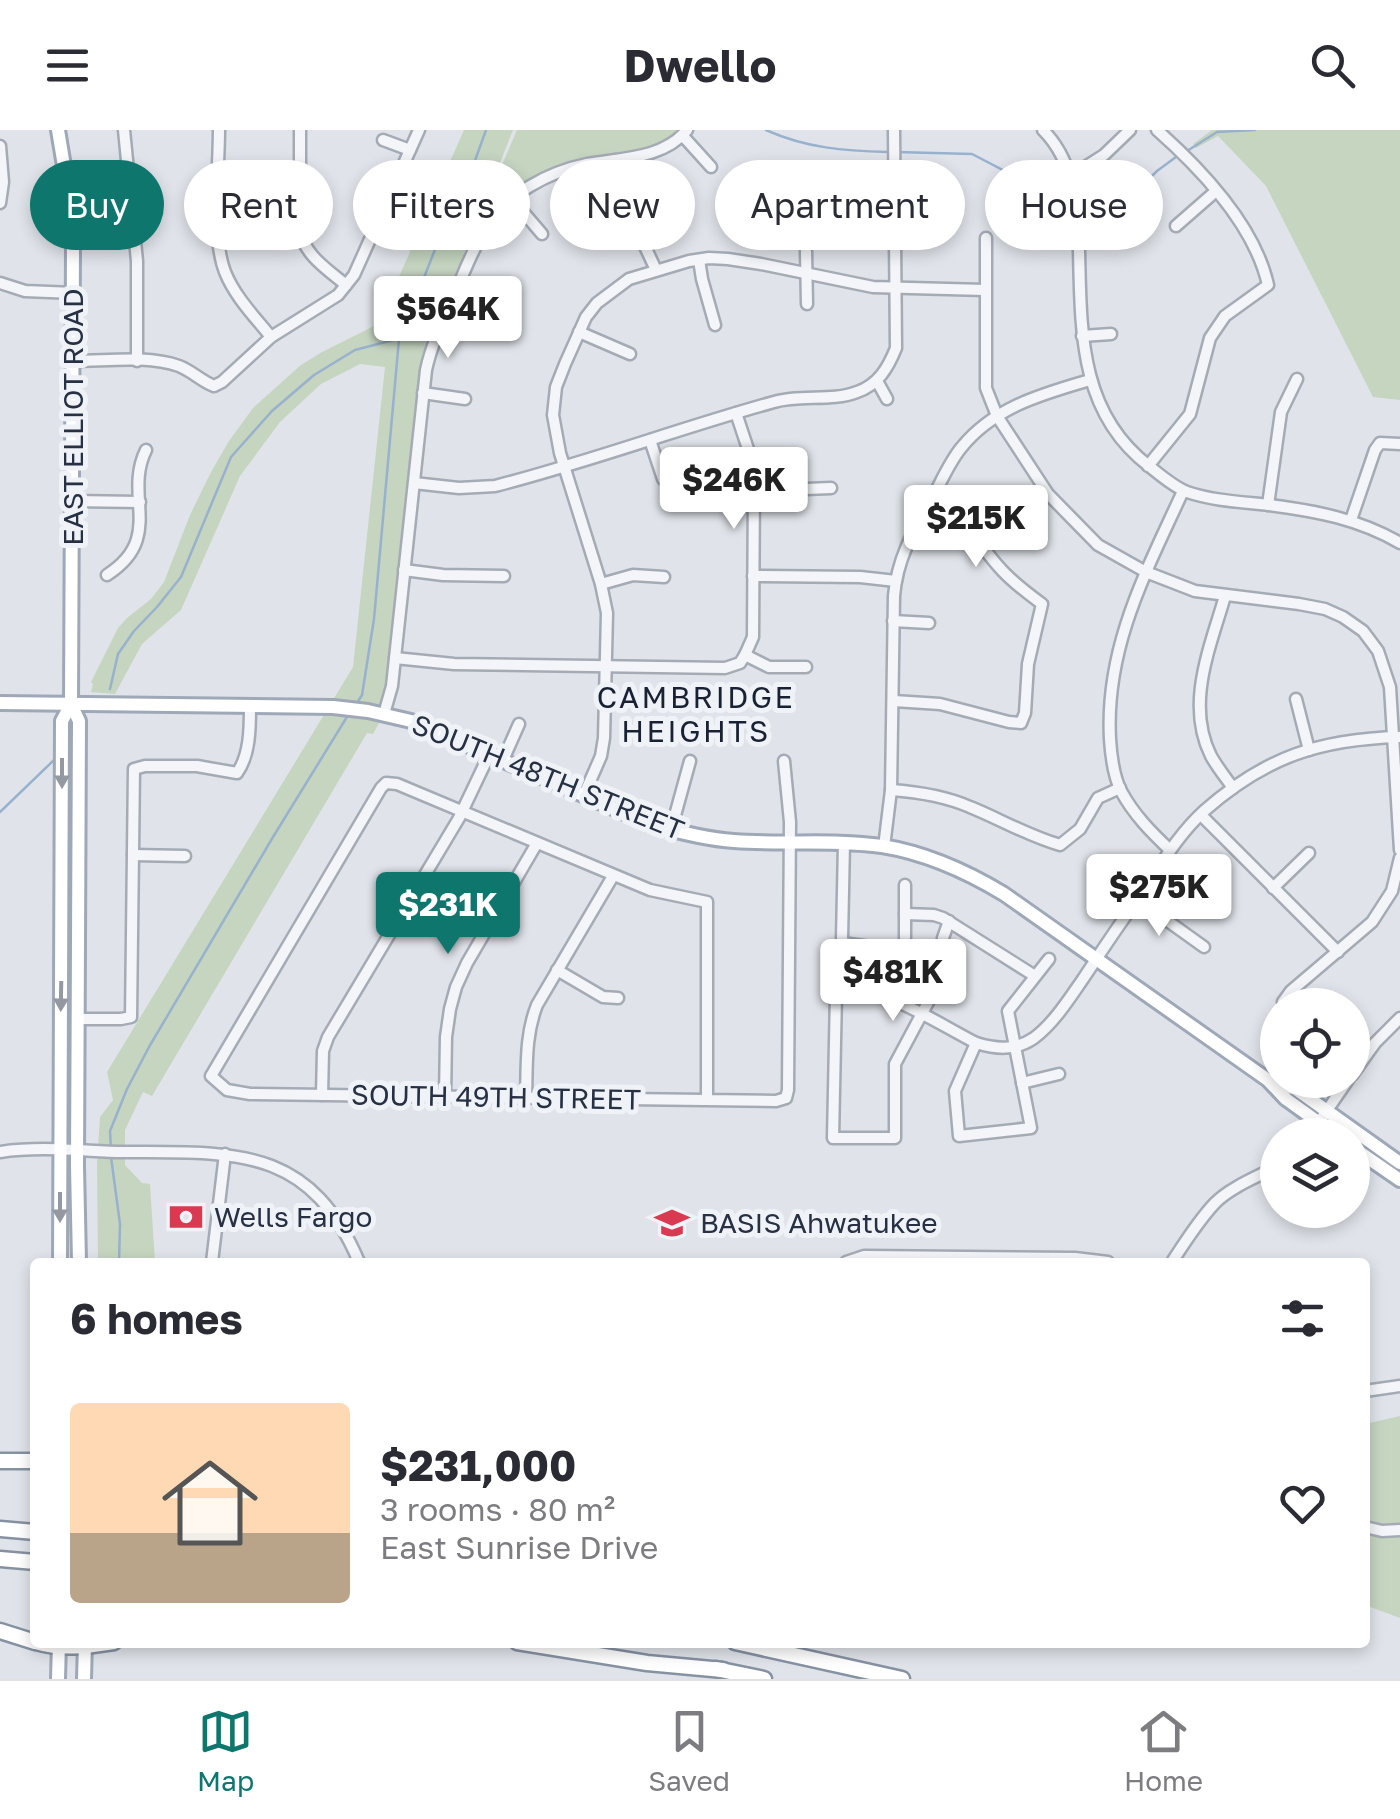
<!DOCTYPE html>
<html lang="en">
<head>
<meta charset="utf-8">
<style>
	:root { --surface:#fff; --page:#f7f7f7; --text:#2b2b33; --muted:#7c7c81; --line:#e1e1e2; --accent:#0f766e }
	body { margin:0; font-family:"Golos Text",sans-serif; background:var(--page); color:var(--text); height:100vh; display:flex; flex-direction:column; font-size:38px; white-space:nowrap }
	* { box-sizing:border-box; margin:0 }
	p { font-size:32px; color:var(--muted) }
	.icon { flex:none; width:55px; height:55px; fill:none; stroke:currentColor; stroke-width:2; stroke-linecap:round; stroke-linejoin:round }
	.map { position:relative; flex:1; overflow:hidden }
	.side { position:absolute; left:30px; top:1128px; width:1340px; height:390px; display:flex; flex-direction:column; background:var(--surface); border-radius:10px; box-shadow:0 5px 15px #0003 }
	.side>* { flex:none }
	.guide { position:absolute; left:30px; top:30px; width:1340px; height:90px; display:flex; gap:20px }
	.tools { position:absolute; left:1260px; top:858px; display:grid; gap:20px }
	.tools a { display:grid; place-items:center; width:110px; height:110px; border-radius:50%; background:var(--surface); box-shadow:0 5px 15px #0003; font-size:50px }
	.price { position:absolute; translate:-50% -85px; padding:0 22px; border-radius:10px; background:#fff; color:#222; font-size:32px; line-height:65px; filter:drop-shadow(0 2px 5px #0008) }
	.price::after { content:''; position:absolute; left:50%; top:60px; width:30px; height:22px; margin-left:-15px; background:inherit; clip-path:polygon(0 0,100% 0,50% 100%) }
	.price.current { background:var(--accent); color:#fff }
	ul { padding:0; list-style:none }
	li { display:flex; align-items:center; gap:30px; height:250px; padding:0 40px }
	li+li { border-top:2px solid var(--line) }
	li span { display:grid; place-items:center; flex:none; width:280px; height:200px; border-radius:10px; color:#555 }
	li>.icon { margin-inline-start:auto }
	span .icon { width:120px; height:120px; fill:#fffc; stroke-width:1 }
	li b { font-size:42px }
	h2 { display:flex; justify-content:space-between; align-items:center; height:120px; padding:0 40px; font-size:42px }
	.tag { padding:0 35px; border-radius:45px; background:var(--surface); box-shadow:0 5px 15px #0003; font-size:35px; line-height:90px }
	.tag.current { background:var(--accent); color:#fff }
	header { display:flex; justify-content:space-between; align-items:center; height:130px; padding:0 40px; background:var(--surface); font-size:45px; font-weight:700 }
	.menu { display:flex; justify-content:space-around; align-items:center; height:140px; border-top:2px solid var(--line); background:var(--surface); font-size:28px; color:var(--muted) }
	.menu a { display:grid; justify-items:center; gap:5px }
	.menu .current { color:var(--accent) }
	.map>svg:first-child { display:block }
	.green { fill:#c5d5c0 }
	.lines { fill:none; stroke-linecap:round; stroke-linejoin:round }
	.stream { stroke:#98b1cd; stroke-width:2.5 }
	.minor-casing { stroke:#a5abb5; stroke-width:15 }
	.major-casing { stroke:#9ea8b7; stroke-width:18 }
	.highway-casing { stroke:#8691a2; stroke-width:19 }
	.minor { stroke:#f3f5f8; stroke-width:10 }
	.major { stroke:#fff; stroke-width:12 }
	.highway { stroke:#fff; stroke-width:14 }
	.oneway { fill:#9398a1 }
	.labels { text-anchor:middle; stroke-width:10; stroke-linejoin:round; paint-order:stroke }
	.street-label { font-size:28px; fill:#273143; stroke:#eff3f7 }
	.poi-label { font-size:28px; fill:#273143; stroke:#eff3f7; text-anchor:start }
	.neighbourhood-label { font-size:30px; letter-spacing:2.5px; fill:#192233; stroke:#eff3f7 }
</style>
</head>
<body>
<header><svg class="icon" aria-label="menu" viewBox="0 0 24 24"><path d="M4 6h16M4 12h16M4 18h16"/></svg>Dwello<svg class="icon" aria-label="search" viewBox="0 0 24 24"><circle cx="10" cy="10" r="6"/><path d="M15 15l6 6"/></svg></header>
<div class="map">
<svg width="1400" height="1549" viewBox="0 0 1400 1549">
	<rect width="100%" height="100%" fill="#e0e4ea"/>
	<g class="green">
		<path d="M464,0H513L462,128L427,208L419,238L423,263L384,584L373,604L367,603L152,966L143,962L125,1000V1035L142,1053L150,1054L155,1132H98L97,1033L100,987L113,970L107,942L353,537L385,237L360,234L321,254L280,292L240,346L181,480L142,514L115,564L91,562L93,554L91,552L118,498L127,488L151,469L164,452L190,385L211,342L229,311L253,278L301,235L322,222L378,194Z"/>
		<path d="M517,0H681C647,27 608,24 568,34C535,43 513,63 489,87L480,86Z"/>
		<path d="M1212,0H1400V270L1373,267L1266,56L1218,6L1196,18L1193,14Z"/>
		<path d="M1400,1286V1488L1365,1475V1294Z"/>
	</g>
	<g class="lines">
		<g class="stream">
			<path d="M766,0C806,18 845,21 888,22"/>
			<path d="M1187,21L1217,2L1255,0"/>
			<path d="M896,22L972,24L1022,50L1035,84L1070,89"/>
			<path d="M1091,85L1119,78L1157,41L1180,24"/>
			<path d="M110,559L118,524L134,501L157,477L181,447L231,327L272,281L314,245L355,220L397,209"/>
			<path d="M355,576L362,565L374,489L399,209L405,183L423,150L449,84L464,61L486,0"/>
			<path d="M0,682L54,630"/>
			<path d="M111,1019L110,1001L127,959L149,917L273,707L350,582"/>
			<path d="M111,1027L120,1094L119,1132"/>
		</g>
		<g class="minor-casing">
			<g id="minor">
				<path d="M124,0L137,131V231"/>
				<path d="M219,0C219,40 211,106 225,142C235,167 255,187 271,207"/>
				<path d="M300,0V100C304,125 327,139 346,155"/>
				<path d="M1043,0C1075,32 1078,79 1079,121C1081,201 1079,283 1149,336C1160,345 1174,357 1187,362C1214,371 1242,372 1269,375C1316,381 1359,389 1400,413"/>
				<path d="M683,6L711,37"/>
				<path d="M383,10L410,20"/>
				<path d="M0,16L3,52L0,73"/>
				<path d="M615,30L621,65L656,140"/>
				<path d="M1071,46L1104,25L1130,0"/>
				<path d="M512,69L542,104"/>
				<path d="M805,69L807,174"/>
				<path d="M1176,96L1216,61"/>
				<path d="M986,108V258L997,286L1048,364L1098,415L1146,442L1195,461L1299,474L1325,479L1343,487L1363,501L1378,521L1390,557L1400,720"/>
				<path d="M699,130L702,149L715,195"/>
				<path d="M0,153L25,161L74,163"/>
				<path d="M455,165L491,180"/>
				<path d="M579,202L630,224"/>
				<path d="M1082,206L1111,204"/>
				<path d="M74,231C107,231 147,225 179,236C192,241 201,251 214,256L222,252L271,207L338,165L354,145L419,0"/>
				<path d="M877,251L887,269"/>
				<path d="M423,263L465,269"/>
				<path d="M736,283L748,319L754,352L753,507L745,525"/>
				<path d="M650,310L663,349"/>
				<path d="M1148,336L1190,284L1210,208L1225,186L1268,155C1255,96 1201,39 1157,0"/>
				<path d="M414,353L459,358L495,356C589,332 680,298 774,272C801,264 831,272 857,262C878,255 888,238 896,218L894,0"/>
				<path d="M754,361L831,358"/>
				<path d="M72,371L140,372"/>
				<path d="M1268,375L1281,282L1297,249"/>
				<path d="M1351,390L1375,320L1380,313L1400,314"/>
				<path d="M404,440L443,445L504,446"/>
				<path d="M107,445C165,408 123,366 146,320"/>
				<path d="M753,446L860,447L896,451"/>
				<path d="M601,454L633,445L664,447"/>
				<path d="M1225,466C1210,518 1185,574 1211,626C1217,637 1226,648 1233,658"/>
				<path d="M893,491L929,493"/>
				<path d="M395,528L454,534L725,538L740,533L745,525L769,537H806"/>
				<path d="M1296,569L1309,620"/>
				<path d="M894,571L940,574L1009,592L1021,593L1025,583L1028,534L1042,474C1027,463 1011,451 999,437C978,413 961,383 930,371"/>
				<path d="M384,584L392,556L426,240C432,212 445,187 456,161C465,140 473,118 486,98C507,64 548,42 587,34C621,28 663,29 687,0"/>
				<path d="M503,630L519,594"/>
				<path d="M891,660C919,662 945,666 970,677C1000,689 1028,706 1060,715L1080,699L1098,668L1120,658"/>
				<path d="M584,665L601,626L604,608L607,483L601,454L560,323L553,285L556,257L565,234L586,187L597,173L629,149L689,131L709,128L728,129L761,134L873,157L985,160"/>
				<path d="M1201,685L1338,822"/>
				<path d="M671,700L690,631"/>
				<path d="M844,713L841,856L836,864L833,1008H895V934L942,846L943,808L949,791"/>
				<path d="M884,717L891,660L894,466C897,430 912,403 930,372C940,355 948,334 961,318C994,277 1042,264 1090,250"/>
				<path d="M1170,720C1151,702 1134,685 1121,661C1114,647 1111,625 1110,609C1105,517 1146,442 1183,361"/>
				<path d="M133,725L185,726"/>
				<path d="M1273,758L1309,723"/>
				<path d="M1137,769L1204,817"/>
				<path d="M905,784L934,785L943,788L1035,846"/>
				<path d="M843,813L870,817L905,829"/>
				<path d="M557,840L603,867L618,868"/>
				<path d="M905,851V755"/>
				<path d="M841,856C892,862 932,890 976,913C996,919 1015,921 1034,908C1054,893 1069,869 1083,849C1104,817 1126,785 1148,754C1165,728 1181,702 1204,681C1265,627 1320,609 1400,607"/>
				<path d="M1286,875L1283,872L1291,861L1372,792L1392,761L1400,728"/>
				<path d="M79,889H121L131,887L134,639L145,636H197L237,643C250,625 250,598 250,576"/>
				<path d="M976,913L955,961L959,1006L1031,998L1008,881L1049,829"/>
				<path d="M1352,945L1375,913L1400,888"/>
				<path d="M1022,953L1059,944"/>
				<path d="M322,965L323,921L328,907L459,688L489,625"/>
				<path d="M445,967L446,907L450,879L456,857L467,833L537,713"/>
				<path d="M526,968C527,936 525,905 537,875L613,746"/>
				<path d="M707,970V772L650,760L397,654L386,653L381,658L211,946L227,960L250,964L776,971L786,968L788,960L790,692L784,631"/>
				<path d="M1310,1005L1348,950"/>
				<path d="M0,1022C40,1016 82,1021 123,1022C233,1023 309,1014 359,1132"/>
				<path d="M212,1132L225,1024"/>
				<path d="M846,1132L864,1126L1075,1128L1108,1132"/>
				<path d="M1172,1132C1185,1112 1198,1091 1215,1073C1231,1057 1257,1047 1278,1036"/>
				<path d="M1365,1261L1400,1256"/>
				<path d="M1365,1397L1382,1401L1400,1400"/>
			</g>
		</g>
		<g class="major-casing">
			<g id="major">
				<path d="M58,0L66,48L73,116L71,574L79,591L77,1036L79,1132"/>
				<path d="M0,573L333,577L368,581L411,591L650,694C678,702 705,709 734,711C783,715 833,709 882,716C926,723 966,741 1004,764L1268,950L1286,969L1336,1005"/>
				<path d="M1271,951L1296,959L1400,1033"/>
				<path d="M1352,1017L1400,1050"/>
				<path d="M60,1132L62,591L71,574"/>
				<path d="M58,1549L59,1512"/>
				<path d="M84,1549L85,1512"/>
			</g>
		</g>
		<g class="highway-casing">
			<g id="highway">
				<path d="M0,1331H35"/>
				<path d="M0,1399L35,1402"/>
				<path d="M0,1429L35,1432"/>
				<path d="M0,1501L35,1512"/>
				<path d="M36,1512C62,1520 88,1516 114,1512"/>
				<path d="M517,1512L647,1533L723,1540"/>
				<path d="M735,1512L902,1549"/>
				<path d="M716,1539L764,1549"/>
			</g>
		</g>
		<use href="#minor" class="minor"/>
		<use href="#major" class="major"/>
		<use href="#highway" class="highway"/>
	</g>
	<defs><path id="oneway-solid" d="M-6-.8H1V-3.2L6.5 0L1 3.2V.8H-6Z" transform="scale(2.5)"/></defs>
	<g class="oneway">
		<use href="#oneway-solid" transform="translate(62 643) rotate(90)"/>
		<use href="#oneway-solid" transform="translate(61 866) rotate(91)"/>
		<use href="#oneway-solid" transform="translate(60 1077) rotate(90)"/>
	</g>
	<defs>
		<g id="bank-bare" transform="scale(2.7)"><path d="M-6-4H6V4H-6ZM0-2.3a2.3 2.3 0 1 0 0 4.6a2.3 2.3 0 1 0 0-4.6Z" fill="#d93a51" stroke="#eff3f7" stroke-width="2.5" paint-order="stroke"/></g>
		<g id="school-bare" transform="scale(2.7)"><path d="M0-5L7-2L0 1L-7-2ZM-4 1L0 2.5L4 1V4Q0 6-4 4Z" fill="#d93a51" stroke="#eff3f7" stroke-width="2.5" paint-order="stroke"/></g>
	</defs>
	<g fill-rule="evenodd">
		<use href="#bank-bare" x="186" y="1087"/>
		<use href="#school-bare" x="672" y="1093"/>
	</g>
	<g class="labels">
		<g class="street-label">
			<text transform="translate(73 287) rotate(-90)" y="10">EAST ELLIOT ROAD</text>
			<text transform="translate(548 647) rotate(22)" y="10">SOUTH 48TH STREET</text>
			<text transform="translate(496 967) rotate(1)" y="10">SOUTH 49TH STREET</text>
		</g>
		<g class="poi-label">
			<text x="214" y="1097">Wells Fargo</text>
			<text x="700" y="1103">BASIS Ahwatukee</text>
		</g>
		<g class="neighbourhood-label">
			<text x="696" y="578">CAMBRIDGE<tspan x="696" dy="34">HEIGHTS</tspan></text>
		</g>
	</g>
</svg>
<div class="tools">
<a><svg class="icon" aria-label="locate" viewBox="0 0 24 24"><circle cx="12" cy="12" r="6"/><path d="M12 2v4M12 18v4M2 12h4M18 12h4"/></svg></a>
<a><svg class="icon" aria-label="layers" viewBox="0 0 24 24"><path d="M12 4l9 5-9 5-9-5zM3 14l9 5 9-5"/></svg></a>
</div>
<b class="price" style="left:448px;top:231px">$564K</b>
<b class="price" style="left:734px;top:402px">$246K</b>
<b class="price" style="left:976px;top:440px">$215K</b>
<b class="price" style="left:1159px;top:809px">$275K</b>
<b class="price current" style="left:448px;top:827px">$231K</b>
<b class="price" style="left:893px;top:894px">$481K</b>
<div class="guide">
<a class="tag current">Buy</a>
<a class="tag">Rent</a>
<a class="tag">Filters</a>
<a class="tag">New</a>
<a class="tag">Apartment</a>
<a class="tag">House</a>
</div>
<section class="side">
<h2>6 homes<svg class="icon" aria-label="filters" viewBox="0 0 24 24"><path d="M4 7h16M4 17h16"/><circle cx="9" cy="7" r="2"/><circle cx="15" cy="17" r="2"/></svg></h2>
<ul>
<li><span style="background:linear-gradient(#ffd9b3 65%,#b9a48a 0)"><svg class="icon" aria-label="home" viewBox="0 0 24 24"><path d="M3 11l9-7 9 7M6 9v11h12V9"/></svg></span><div><b>$231,000</b><p>3 rooms · 80 m²</p><p>East Sunrise Drive</p></div><svg class="icon" aria-label="heart" viewBox="0 0 24 24"><path d="M12 20l-8-8c-3-5 5-10 8-4 3-6 11-1 8 4z"/></svg></li>
</ul>
</section>
</div>
<nav class="menu">
<a class="current"><svg class="icon" aria-label="map" viewBox="0 0 24 24"><path d="M3 6l6-2 6 2 6-2v14l-6 2-6-2-6 2zM9 4v14M15 6v14"/></svg>Map</a>
<a><svg class="icon" aria-label="saved" viewBox="0 0 24 24"><path d="M7 4h10v16l-5-4-5 4z"/></svg>Saved</a>
<a><svg class="icon" aria-label="home" viewBox="0 0 24 24"><path d="M3 11l9-7 9 7M6 9v11h12V9"/></svg>Home</a>
</nav>
</body>
</html>
